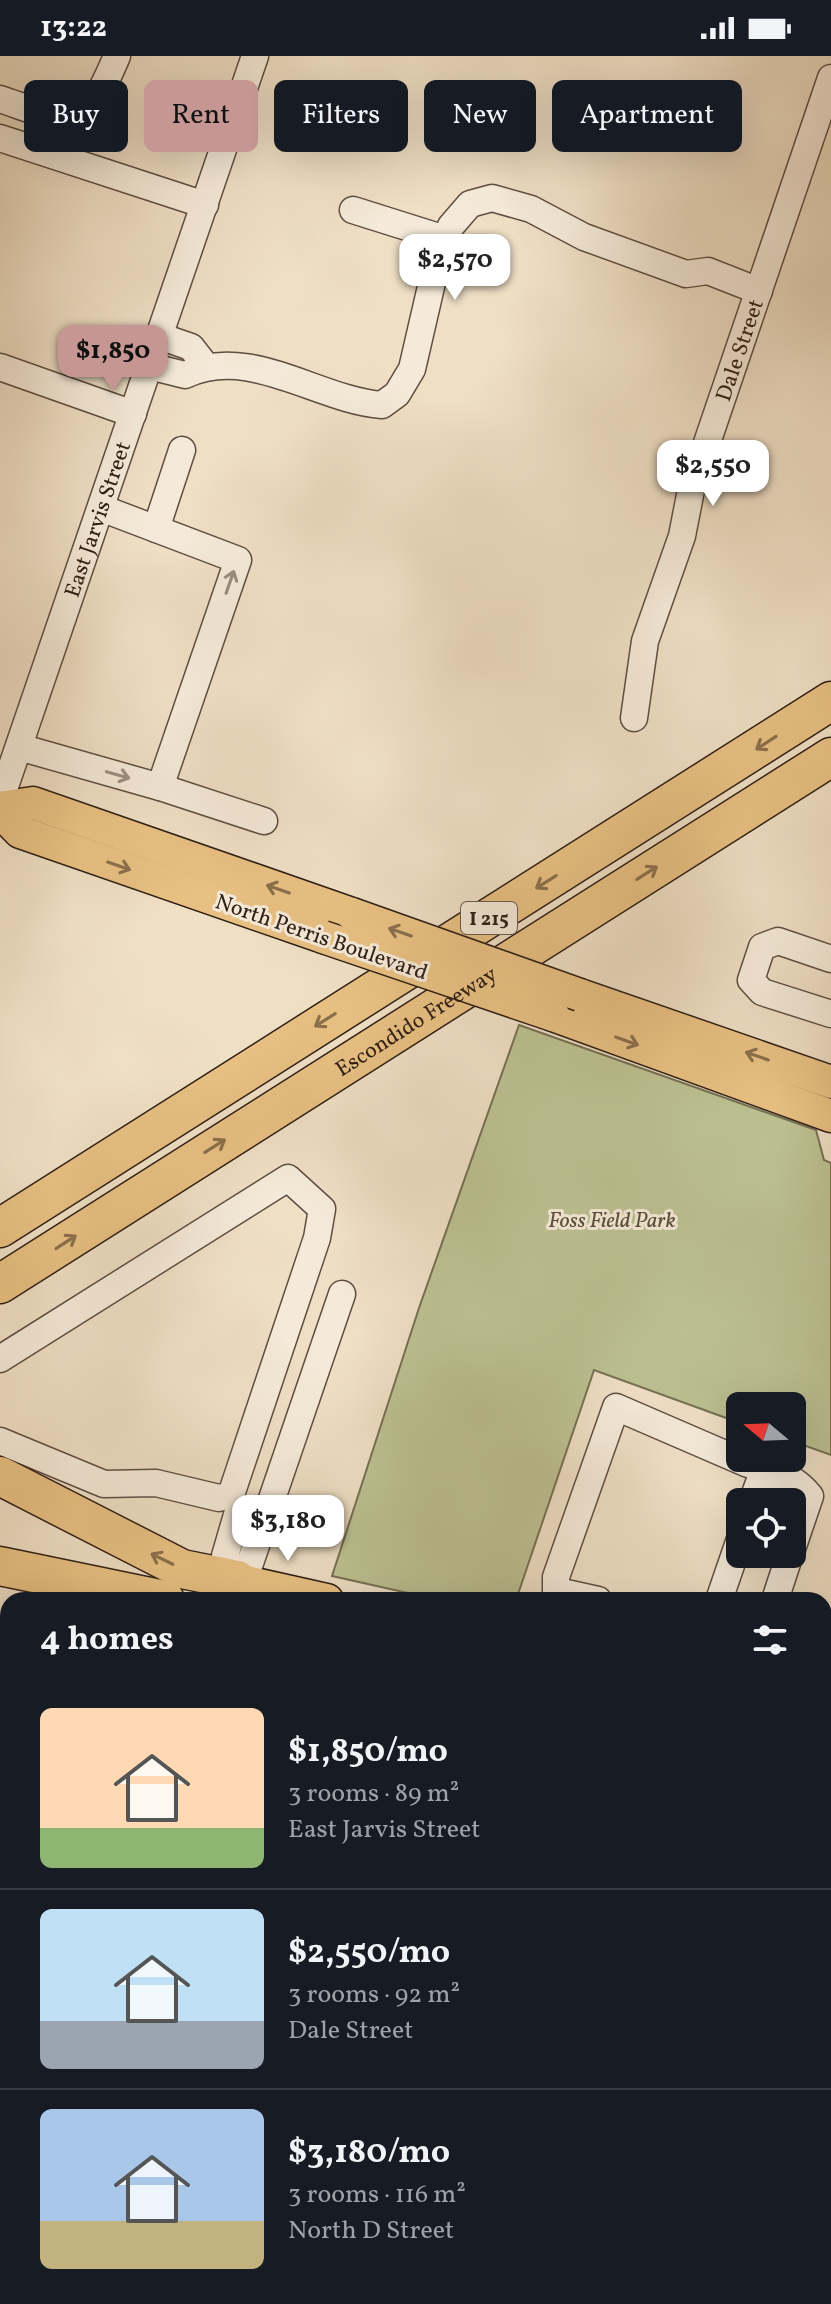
<!DOCTYPE html>
<html lang="en">
<head>
<meta charset="utf-8">
<style>
	:root { --surface:#171b24; --page:#242831; --text:#f1f3f6; --muted:#9ea1a6; --line:#363941; --accent:#c59692 }
	body { margin:0; font-family:Vollkorn,serif; background:var(--page); color:var(--text); height:100vh; display:flex; flex-direction:column; font-size:30px; white-space:nowrap }
	* { box-sizing:border-box; margin:0 }
	p { font-size:26px; color:var(--muted) }
	.icon { flex:none; width:44px; height:44px; fill:none; stroke:currentColor; stroke-width:2; stroke-linecap:round; stroke-linejoin:round }
	.map { position:relative; flex:1; overflow:hidden }
	.panel { position:absolute; left:0px; top:1536px; width:832px; height:712px; display:flex; flex-direction:column; background:var(--surface); border-radius:24px 24px 0 0; box-shadow:0 8px 32px #0002 }
	.panel>* { flex:none }
	.hud { position:absolute; left:24px; top:24px; width:784px; height:72px; display:flex; gap:16px }
	.needle { width:52px; rotate:289deg }
	.fabs { position:absolute; left:726px; top:1336px; display:grid; gap:16px }
	.fabs a { display:grid; place-items:center; width:80px; height:80px; border-radius:12px; background:var(--surface); box-shadow:0 8px 32px #0002; font-size:40px }
	.price { position:absolute; translate:-50% -68px; padding:0 18px; border-radius:16px; background:#fff; color:#222; font-size:26px; line-height:52px; filter:drop-shadow(0 2px 4px #0008) }
	.price::after { content:''; position:absolute; left:50%; top:48px; width:24px; height:18px; margin-left:-12px; background:inherit; clip-path:polygon(0 0,100% 0,50% 100%) }
	.price.active { background:var(--accent); color:#111 }
	ul { padding:0; list-style:none }
	li { display:flex; align-items:center; gap:24px; height:200px; padding:0 40px }
	li+li { border-top:2px solid var(--line) }
	li span { display:grid; place-items:center; flex:none; width:224px; height:160px; border-radius:12px; color:#555 }
	li>.icon { margin-inline-start:auto }
	span .icon { width:96px; height:96px; fill:#fffc; stroke-width:1 }
	li b { font-size:34px }
	h2 { display:flex; justify-content:space-between; align-items:center; height:96px; padding:0 40px; font-size:34px }
	.chip { padding:0 28px; border-radius:12px; background:var(--surface); box-shadow:0 8px 32px #0002; font-size:28px; line-height:72px }
	.chip.active { background:var(--accent); color:#111 }
	.status { display:flex; justify-content:space-between; align-items:center; height:56px; padding:0 40px; background:var(--surface); direction:ltr }
	.status svg { height:22px; fill:currentColor }
	.map>svg:first-child { display:block }
	.green { fill:#bcc192; stroke:#757054; stroke-width:2 }
	.lines { fill:none; stroke-linecap:round; stroke-linejoin:round }
	.minor-casing { stroke:#5e4e41; stroke-width:29 }
	.major-casing { stroke:#2e1e15; stroke-width:35 }
	.highway-casing { stroke:#2e1e15; stroke-width:41 }
	.minor { stroke:#f5ead9; stroke-width:26 }
	.major { stroke:#e8c082; stroke-width:32 }
	.highway { stroke:#e8c082; stroke-width:38 }
	.rail-casing { stroke:#2e1e15; stroke-width:8 }
	.rail { stroke:#f5ead9; stroke-width:5; stroke-dasharray:15; stroke-linecap:butt }
	.major-bridge-casing { stroke:#2e1e15; stroke-width:35; stroke-linecap:butt }
	.major-bridge { stroke:#e8c082; stroke-width:32 }
	.oneway { stroke:#9b8e81 }
	.oneway2 { stroke:#8b6f4c }
	.labels { text-anchor:middle; stroke-width:6; stroke-linejoin:round; paint-order:stroke }
	.shield { fill:#f5ead9; stroke:#6a5b50; stroke-width:2 }
	.shield-label { font-size:20px; font-weight:bold; fill:#2e1e15 }
	.street-label { font-size:22px; fill:#2e1e15; stroke:#f5ead9 }
	.park-label { font-size:22px; font-style:italic; fill:#594f3a; stroke:#f5ead9 }
</style>
</head>
<body>
<div class="status"><b>13:22</b><svg viewBox="0 0 49 12"><path d="M0 12V9h3v3zM5 12V6h3v6zM10 12V3h3v9zM15 12V0h3v12zM26 1h20v11H26zM47 4h2v5h-2z"/></svg></div>
<div class="map">
<svg width="831" height="2248" viewBox="0 0 831 2248">
	<rect width="100%" height="100%" fill="#efdfc5"/>
	<filter id="stains"><feTurbulence type="fractalNoise" baseFrequency=".0025" numOctaves="4"/><feColorMatrix values="0 0 0 0 .2 0 0 0 0 .09 0 0 0 0 .02 0 0 0 .5 -.17"/></filter>
	<radialGradient id="worn" r=".72"><stop offset=".6" stop-color="#630" stop-opacity="0"/><stop offset="1" stop-color="#630" stop-opacity=".3"/></radialGradient>
	<g class="green">
		<path d="M519,969L816,1074L824,1104L831,1107V1399L792,1385V1350H740V1367L594,1314L516,1544H439L332,1520L419,1252Z"/>
		<path d="M0,1629H8V2002L0,2026Z"/>
	</g>
	<g class="lines">
		<g class="minor-casing">
			<g id="minor">
				<path d="M0,43C76,69 83,80 117,0"/>
				<path d="M0,82L205,149"/>
				<path d="M353,154L445,183"/>
				<path d="M159,280L191,291L205,309"/>
				<path d="M149,310L185,319C249,288 318,344 382,349L397,338L412,313L439,196L451,170L470,148L492,142L531,153L584,181L686,218L708,215L759,235"/>
				<path d="M0,311L133,358"/>
				<path d="M156,473L182,394"/>
				<path id="s1" d="M634,662L645,585L682,480L691,434L831,22"/>
				<path d="M19,691L160,731L238,504L101,452"/>
				<path d="M160,731L264,765"/>
				<path id="s2" d="M0,745L255,0"/>
				<path d="M831,903L778,885L762,891L751,924L762,936L831,958"/>
				<path d="M0,1303L288,1122L322,1153L317,1182L231,1439L219,1442L156,1427L104,1428L0,1385"/>
				<path d="M752,1446L760,1424C781,1413 796,1423 810,1440L792,1493"/>
				<path d="M239,1452L225,1500L237,1524L250,1507L342,1238"/>
				<path d="M557,1535L598,1544"/>
				<path d="M556,1544V1521L616,1351L748,1408"/>
				<path d="M719,1544L740,1483"/>
				<path d="M775,1544L790,1498"/>
				<path d="M824,1900L831,1903"/>
				<path d="M0,1965L8,1939"/>
				<path d="M453,2240L458,2248"/>
				<path d="M683,2240L695,2248L705,2240"/>
			</g>
		</g>
		<g class="major-casing">
			<g id="major">
				<path d="M0,752L33,747L352,858"/>
				<path d="M0,755L20,776L323,881"/>
				<path d="M580,939L831,1026"/>
				<path d="M553,959L831,1060"/>
				<path d="M232,1544L237,1524L327,1544"/>
				<path d="M824,1648L831,1650"/>
				<path d="M824,1681L831,1682"/>
			</g>
		</g>
		<g class="highway-casing">
			<g id="highway">
				<path d="M0,1172L831,645"/>
				<path id="s3" d="M0,1228L831,701"/>
				<path d="M0,1420L182,1513L237,1524"/>
				<path d="M0,1510L165,1544"/>
			</g>
		</g>
		<use href="#minor" class="minor"/>
		<use href="#major" class="major"/>
		<use href="#highway" class="highway"/>
		<g class="rail-casing">
			<g id="rail">
				<path d="M0,1588L8,1589"/>
				<path d="M824,1813L831,1816"/>
			</g>
		</g>
		<use href="#rail" class="rail"/>
		<g class="major-bridge-casing">
			<g id="major-bridge">
				<path d="M352,858L580,939"/>
				<path d="M323,881L553,959"/>
			</g>
		</g>
		<use href="#major-bridge" class="major-bridge"/>
	</g>
	<defs><path id="oneway-shaft" d="M-6 0H5M1.5-3L5.5 0L1.5 3" fill="none" stroke-width="1.6" stroke-linecap="round" stroke-linejoin="round" transform="scale(2)"/></defs>
	<g class="oneway">
		<use href="#oneway-shaft" transform="translate(230 526) rotate(-71)"/>
		<use href="#oneway-shaft" transform="translate(118 719) rotate(16)"/>
	</g>
	<g class="oneway2">
		<use href="#oneway-shaft" transform="translate(766 687) rotate(147)"/>
		<use href="#oneway-shaft" transform="translate(119 810) rotate(19)"/>
		<use href="#oneway-shaft" transform="translate(647 817) rotate(-32)"/>
		<use href="#oneway-shaft" transform="translate(546 826) rotate(148)"/>
		<use href="#oneway-shaft" transform="translate(278 833) rotate(-161)"/>
		<use href="#oneway-shaft" transform="translate(400 876) rotate(-161)"/>
		<use href="#oneway-shaft" transform="translate(325 964) rotate(148)"/>
		<use href="#oneway-shaft" transform="translate(627 985) rotate(20)"/>
		<use href="#oneway-shaft" transform="translate(757 1000) rotate(-161)"/>
		<use href="#oneway-shaft" transform="translate(215 1090) rotate(-32)"/>
		<use href="#oneway-shaft" transform="translate(66 1186) rotate(-33)"/>
		<use href="#oneway-shaft" transform="translate(162 1503) rotate(-154)"/>
	</g>
	<g class="labels">
		<rect class="shield" x="461" y="846" width="56" height="32" rx="6"/>
		<g class="shield-label">
			<text x="489" y="869">I 215</text>
		</g>
		<g class="street-label">
			<text dy="8" stroke="none"><textPath href="#s1" startOffset="384">Dale Street</textPath></text>
			<text dy="8" stroke="none"><textPath href="#s2" startOffset="298">East Jarvis Street</textPath></text>
			<text transform="translate(322 880) rotate(19)" y="8">North Perris Boulevard</text>
			<text dy="8" stroke="none"><textPath href="#s3" startOffset="492">Escondido Freeway</textPath></text>
		</g>
		<g class="park-label">
			<text x="612" y="1171">Foss Field Park</text>
		</g>
	</g>
	<rect width="100%" height="100%" filter="url(#stains)"/>
	<rect width="100%" height="100%" fill="url(#worn)"/>
</svg>
<div class="fabs">
<a><svg class="needle" viewBox="-14 -14 28 28"><path d="M0-13l5 13h-10z" fill="#e53935"/><path d="M0 13l5-13h-10z" fill="#9ea1a6"/></svg></a>
<a><svg class="icon" aria-label="locate" viewBox="0 0 24 24"><circle cx="12" cy="12" r="6"/><path d="M12 2v4M12 18v4M2 12h4M18 12h4"/></svg></a>
</div>
<b class="price" style="left:455px;top:246px">$2,570</b>
<b class="price active" style="left:113px;top:337px">$1,850</b>
<b class="price" style="left:713px;top:452px">$2,550</b>
<b class="price" style="left:288px;top:1507px">$3,180</b>
<div class="hud">
<a class="chip">Buy</a>
<a class="chip active">Rent</a>
<a class="chip">Filters</a>
<a class="chip">New</a>
<a class="chip">Apartment</a>
</div>
<section class="panel">
<h2>4 homes<svg class="icon" aria-label="filters" viewBox="0 0 24 24"><path d="M4 7h16M4 17h16"/><circle cx="9" cy="7" r="2"/><circle cx="15" cy="17" r="2"/></svg></h2>
<ul>
<li><span style="background:linear-gradient(#ffd9b3 75%,#8fb573 0)"><svg class="icon" aria-label="home" viewBox="0 0 24 24"><path d="M3 11l9-7 9 7M6 9v11h12V9"/></svg></span><div><b>$1,850/mo</b><p>3 rooms · 89 m²</p><p>East Jarvis Street</p></div></li>
<li><span style="background:linear-gradient(#bfe0f5 70%,#9aa5b1 0)"><svg class="icon" aria-label="home" viewBox="0 0 24 24"><path d="M3 11l9-7 9 7M6 9v11h12V9"/></svg></span><div><b>$2,550/mo</b><p>3 rooms · 92 m²</p><p>Dale Street</p></div></li>
<li><span style="background:linear-gradient(#a9c7e8 70%,#c2b280 0)"><svg class="icon" aria-label="home" viewBox="0 0 24 24"><path d="M3 11l9-7 9 7M6 9v11h12V9"/></svg></span><div><b>$3,180/mo</b><p>3 rooms · 116 m²</p><p>North D Street</p></div></li>
</ul>
</section>
</div>
</body>
</html>
